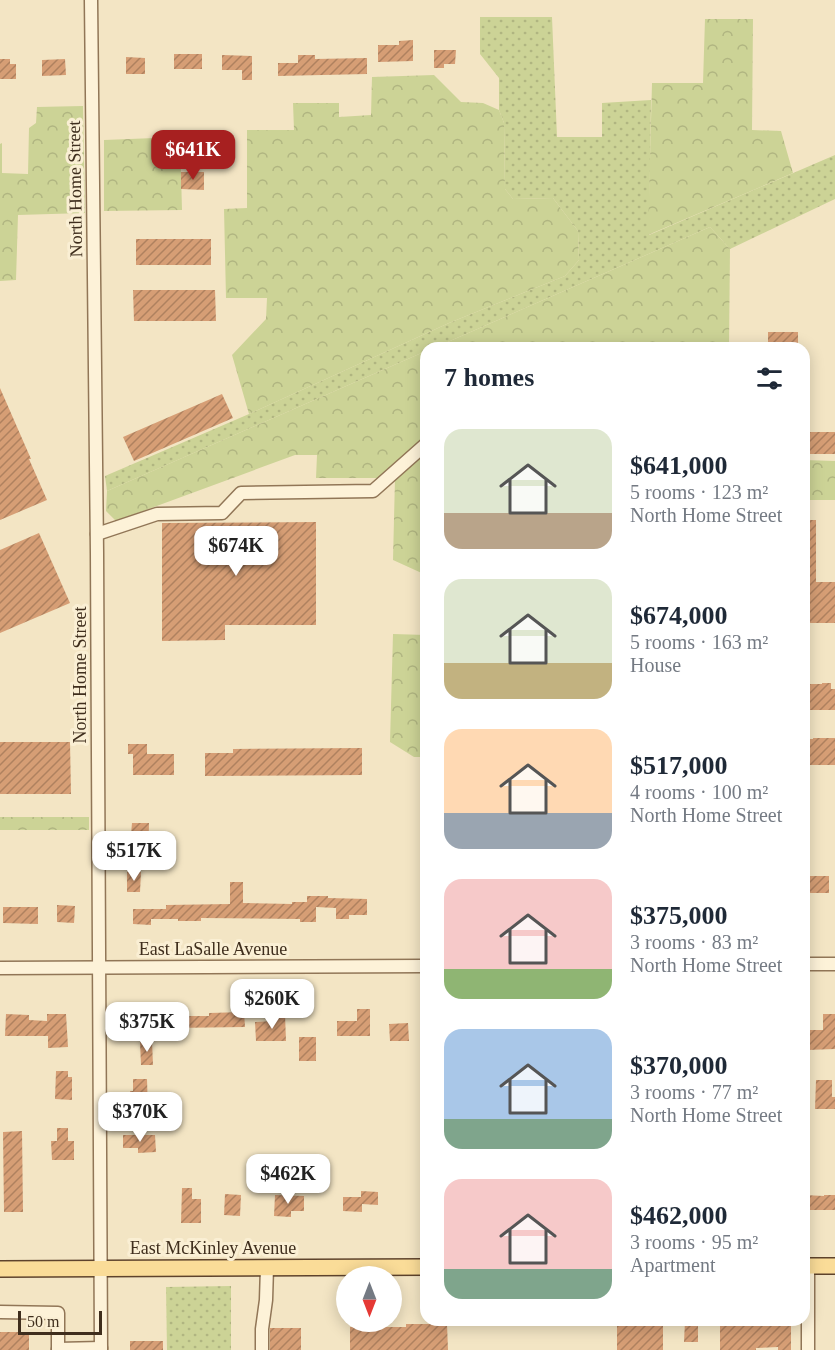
<!DOCTYPE html>
<html lang="en">
<head>
<meta charset="utf-8">
<style>
	:root { --surface:#fff; --page:#f6f6f7; --text:#1f2937; --muted:#747a83; --accent:#a72020 }
	body { margin:0; font-family:"Times New Roman",serif; background:var(--page); color:var(--text); height:100vh; display:flex; flex-direction:column; font-size:22px; white-space:nowrap }
	* { box-sizing:border-box; margin:0 }
	p { font-size:20px; color:var(--muted) }
	.icon { flex:none; width:33px; height:33px; fill:none; stroke:currentColor; stroke-width:2; stroke-linecap:round; stroke-linejoin:round }
	.map { position:relative; flex:1; overflow:hidden }
	.panel { position:absolute; left:420px; top:342px; width:390px; height:984px; display:flex; flex-direction:column; background:var(--surface); border-radius:18px; box-shadow:0 3px 15px #0003 }
	.panel>* { flex:none }
	.needle { width:39px; rotate:180deg }
	.fabs { position:absolute; left:336px; top:1266px; display:grid; gap:12px }
	.fabs a { display:grid; place-items:center; width:66px; height:66px; border-radius:50%; background:var(--surface); box-shadow:0 3px 15px #0003; font-size:30px }
	.scale { position:absolute; left:18px; bottom:15px; width:84px; box-sizing:border-box; padding-left:6px; border:3px solid #3f2e1d; border-top:0; font-size:16px; line-height:21px; white-space:nowrap; color:#3f2e1d; -webkit-text-stroke:4px #faefd4; paint-order:stroke }
	.price { position:absolute; translate:-50% -51px; padding:0 14px; border-radius:12px; background:#fff; color:#222; font-size:20px; line-height:39px; filter:drop-shadow(0 2px 3px #0008) }
	.price::after { content:''; position:absolute; left:50%; top:36px; width:18px; height:14px; margin-left:-9px; background:inherit; clip-path:polygon(0 0,100% 0,50% 100%) }
	.price.on { background:var(--accent); color:#fff }
	ul { padding:0; list-style:none }
	li { display:flex; align-items:center; gap:18px; height:150px; padding:0 24px }
	li span { display:grid; place-items:center; flex:none; width:168px; height:120px; border-radius:18px; color:#555 }
	li>.icon { margin-inline-start:auto }
	span .icon { width:72px; height:72px; fill:#fffc; stroke-width:1 }
	li b { font-size:26px }
	h2 { display:flex; justify-content:space-between; align-items:center; height:72px; padding:0 24px; font-size:26px }
	.map>svg:first-child { display:block }
	.grass { fill:url(#grass-dots) }
	.forest { fill:url(#forest-crowns) }
	.building { fill:url(#building-hatch) }
	.lines { fill:none; stroke-linecap:round; stroke-linejoin:round }
	.minor-casing { stroke:#917657; stroke-width:15 }
	.major-casing { stroke:#5e432c; stroke-width:18 }
	.minor { stroke:#fdf2d8; stroke-width:12 }
	.major { stroke:#fadc98; stroke-width:15 }
	.labels { text-anchor:middle; stroke-width:6; stroke-linejoin:round; paint-order:stroke }
	.street-label { font-size:18px; fill:#3f2e1d; stroke:#faefd4 }
</style>
</head>
<body>
<div class="map">
<svg width="835" height="1350" viewBox="0 0 835 1350">
	<defs>
		<pattern id="grass-dots" width="8" height="8" patternUnits="userSpaceOnUse" patternTransform="scale(1.5)"><rect width="8" height="8" fill="#ccd396"/><path d="M2 2h.1M6 6h.1" fill="none" stroke="#b0b581" stroke-width="1.8" stroke-linecap="round"/></pattern>
		<pattern id="forest-crowns" width="20" height="18" patternUnits="userSpaceOnUse" patternTransform="scale(1.5)"><rect width="20" height="18" fill="#ccd396"/><path d="M2 6a3 3 0 1 1 6 0M12 15a3 3 0 1 1 6 0" fill="none" stroke="#b0b581"/></pattern>
		<pattern id="building-hatch" width="6" height="6" patternUnits="userSpaceOnUse" patternTransform="scale(1.5)"><rect width="6" height="6" fill="#d69e75"/><path d="M-1 1l2-2M0 6l6-6M5 7l2-2" fill="none" stroke="#af815f"/></pattern>
	</defs>
	<rect width="100%" height="100%" fill="#f3e5c4"/>
	<g class="grass">
		<path d="M480,17H552L557,137H602V103L651,100L649,235L835,155V199L730,249L710,227L434,348H426V351L107,491L105,476L249,414L449,323L565,276L579,260L578,231L553,198L513,199L505,189L504,123L499,110V78L480,54Z"/>
		<path d="M231,1286V1350H167L166,1287Z"/>
	</g>
	<g class="forest">
		<path d="M705,19H753L752,130L781,131L793,173L648,235L652,83H703Z"/>
		<path d="M434,75L461,102L483,103L499,110L504,123L505,189L513,199L553,198L578,231L579,260L565,276L449,323L249,414L232,355L266,319L267,298H226L224,209L247,208V130H294L293,103H339V117L371,115L372,77Z"/>
		<path d="M83,106L85,213L18,215L16,280L0,281V144L2,143V173L28,174L29,128L36,123L37,107Z"/>
		<path d="M180,137L182,210L104,211V140Z"/>
		<path d="M710,227L730,249L729,348H434Z"/>
		<path d="M426,351V575L393,560L395,478H316L317,455H295L116,521L106,511L107,491Z"/>
		<path d="M804,460L835,461V500H804Z"/>
		<path d="M393,634L426,635V757H414L390,742Z"/>
		<rect x="0" y="817" width="89" height="13"/>
	</g>
	<g class="building">
		<path d="M413,40V61L378,62V45H399V41Z"/>
		<path d="M434,50H456L455,64H444V68H434Z"/>
		<rect x="174" y="54" width="28" height="15"/>
		<path d="M222,55L252,56V80H242V70H222Z"/>
		<path d="M298,55H315V59L367,58V74L278,76V63H298Z"/>
		<path d="M126,57L145,58V74H126Z"/>
		<path d="M0,59H10V64H16V79H0Z"/>
		<path d="M65,59L66,75L42,76V60Z"/>
		<path d="M181,172H204V190L181,189Z"/>
		<rect x="136" y="239" width="75" height="26"/>
		<path d="M133,290H215L216,321H134Z"/>
		<rect x="768" y="332" width="30" height="15"/>
		<path d="M0,388L31,459H29L47,500L0,520Z"/>
		<path d="M222,394L233,418L134,461L123,437Z"/>
		<rect x="804" y="432" width="31" height="22"/>
		<path d="M804,520H816V582H835V623H804Z"/>
		<path d="M316,522V625H225V640L162,641V523Z"/>
		<path d="M39,533L70,603L0,633V550Z"/>
		<path d="M822,683H831V689H835V710H804V690H810V684H822Z"/>
		<path d="M813,738H835V765H804V739H813Z"/>
		<path d="M0,742H70L71,794H0Z"/>
		<path d="M128,744H147V754H174V775H133V754H128Z"/>
		<path d="M362,748V775L205,776V753H233V749Z"/>
		<path d="M132,823H149L148,865H133L134,834H131Z"/>
		<path d="M127,872H141L140,892H127Z"/>
		<path d="M805,876H829V893H806Z"/>
		<path d="M230,882H243V903L292,904V902H307V896H328V898L367,899V915H349V919H336V908L316,907V922H300V919L201,918V921H178V919H151V925L133,924V909H166V905L230,904Z"/>
		<path d="M57,905L75,906L74,923L57,922Z"/>
		<path d="M3,907H38V924L3,923Z"/>
		<path d="M357,1009H370V1036H337V1021H357Z"/>
		<path d="M244,1012L245,1027L172,1028L173,1016H209V1013Z"/>
		<path d="M6,1014L29,1015V1020L47,1021V1014H66L68,1047L48,1048V1036H5Z"/>
		<path d="M274,1014H285L286,1041H256L255,1022L274,1021Z"/>
		<path d="M823,1014H835V1049L808,1050V1030H823Z"/>
		<path d="M408,1023L409,1041H390L389,1024Z"/>
		<rect x="299" y="1037" width="17" height="24"/>
		<path d="M152,1041L153,1065H141L140,1042Z"/>
		<path d="M56,1071H68V1077H72V1100L55,1099Z"/>
		<path d="M133,1079H147L148,1112H134V1102H131L130,1091H133Z"/>
		<path d="M816,1080H832V1097H835V1109H815Z"/>
		<path d="M57,1128H68V1141H74V1160H52L51,1141H57Z"/>
		<path d="M22,1131L23,1212H4L3,1132Z"/>
		<path d="M123,1135H155L156,1152L138,1153V1148H123Z"/>
		<path d="M182,1188H192V1199H201V1223H181Z"/>
		<path d="M361,1191L378,1192V1205L362,1204V1212L343,1211V1197H361Z"/>
		<path d="M225,1194L241,1195L240,1216L224,1215Z"/>
		<path d="M275,1195L304,1196V1211H291V1217L274,1216Z"/>
		<path d="M804,1195L824,1196V1195H835V1210H804Z"/>
		<path d="M772,1320H784V1324H791V1350H778V1347L756,1348V1350H720V1323H772Z"/>
		<path d="M685,1321L698,1322V1342H684Z"/>
		<path d="M406,1324H447L448,1350H350V1327H406Z"/>
		<rect x="617" y="1324" width="46" height="26"/>
		<rect x="270" y="1328" width="31" height="22"/>
		<rect x="0" y="1332" width="29" height="18"/>
		<rect x="130" y="1341" width="33" height="9"/>
	</g>
	<g class="lines">
		<g class="minor-casing">
			<g id="minor">
				<path d="M91,0L97,553L101,1350"/>
				<path d="M97,534L157,514L222,513L241,493L373,491L426,444"/>
				<path d="M804,964H835"/>
				<path d="M0,968L426,966"/>
				<path d="M808,1266V1350"/>
				<path d="M0,1312L58,1313V1350"/>
				<path d="M58,1349L101,1348"/>
				<path d="M262,1350V1329L266,1300L267,1267"/>
			</g>
		</g>
		<g class="major-casing">
			<g id="major">
				<path d="M804,1266H835"/>
				<path d="M0,1269L426,1267"/>
			</g>
		</g>
		<use href="#minor" class="minor"/>
		<use href="#major" class="major"/>
	</g>
	<g class="labels">
		<g class="street-label">
			<text transform="translate(75 189) rotate(-91)" y="6">North Home Street</text>
			<text transform="translate(80 675) rotate(-90)" y="6">North Home Street</text>
			<text x="213" y="955">East LaSalle Avenue</text>
			<text x="213" y="1254">East McKinley Avenue</text>
		</g>
	</g>
</svg>
<div class="fabs">
<a><svg class="needle" viewBox="-14 -14 28 28"><path d="M0-13l5 13h-10z" fill="#e53935"/><path d="M0 13l5-13h-10z" fill="#747a83"/></svg></a>
</div>
<div class="scale">50 m</div>
<b class="price on" style="left:193px;top:181px">$641K</b>
<b class="price" style="left:236px;top:577px">$674K</b>
<b class="price" style="left:134px;top:882px">$517K</b>
<b class="price" style="left:272px;top:1030px">$260K</b>
<b class="price" style="left:147px;top:1053px">$375K</b>
<b class="price" style="left:140px;top:1143px">$370K</b>
<b class="price" style="left:288px;top:1205px">$462K</b>
<section class="panel">
<h2>7 homes<svg class="icon" aria-label="filters" viewBox="0 0 24 24"><path d="M4 7h16M4 17h16"/><circle cx="9" cy="7" r="2"/><circle cx="15" cy="17" r="2"/></svg></h2>
<ul>
<li><span style="background:linear-gradient(#dfe7d0 70%,#b9a48a 0)"><svg class="icon" aria-label="home" viewBox="0 0 24 24"><path d="M3 11l9-7 9 7M6 9v11h12V9"/></svg></span><div><b>$641,000</b><p>5 rooms · 123 m²</p><p>North Home Street</p></div></li>
<li><span style="background:linear-gradient(#dfe7d0 70%,#c2b280 0)"><svg class="icon" aria-label="home" viewBox="0 0 24 24"><path d="M3 11l9-7 9 7M6 9v11h12V9"/></svg></span><div><b>$674,000</b><p>5 rooms · 163 m²</p><p>House</p></div></li>
<li><span style="background:linear-gradient(#ffd9b3 70%,#9aa5b1 0)"><svg class="icon" aria-label="home" viewBox="0 0 24 24"><path d="M3 11l9-7 9 7M6 9v11h12V9"/></svg></span><div><b>$517,000</b><p>4 rooms · 100 m²</p><p>North Home Street</p></div></li>
<li><span style="background:linear-gradient(#f6c9c9 75%,#8fb573 0)"><svg class="icon" aria-label="home" viewBox="0 0 24 24"><path d="M3 11l9-7 9 7M6 9v11h12V9"/></svg></span><div><b>$375,000</b><p>3 rooms · 83 m²</p><p>North Home Street</p></div></li>
<li><span style="background:linear-gradient(#a9c7e8 75%,#7fa58c 0)"><svg class="icon" aria-label="home" viewBox="0 0 24 24"><path d="M3 11l9-7 9 7M6 9v11h12V9"/></svg></span><div><b>$370,000</b><p>3 rooms · 77 m²</p><p>North Home Street</p></div></li>
<li><span style="background:linear-gradient(#f6c9c9 75%,#7fa58c 0)"><svg class="icon" aria-label="home" viewBox="0 0 24 24"><path d="M3 11l9-7 9 7M6 9v11h12V9"/></svg></span><div><b>$462,000</b><p>3 rooms · 95 m²</p><p>Apartment</p></div></li>
</ul>
</section>
</div>
</body>
</html>
